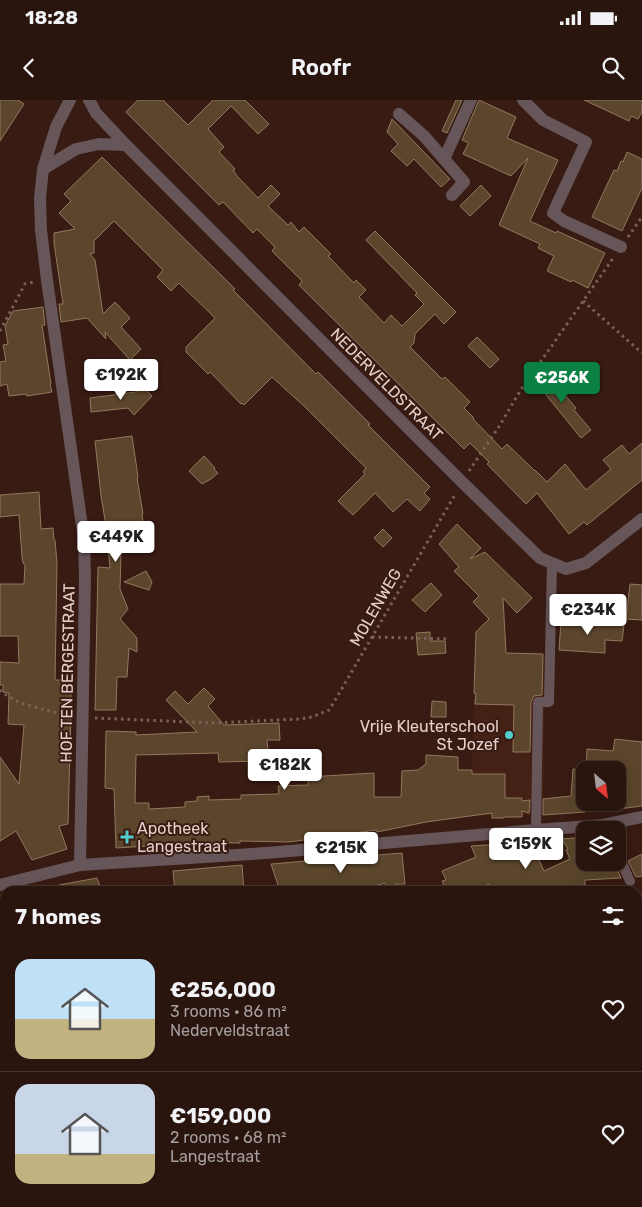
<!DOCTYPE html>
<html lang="en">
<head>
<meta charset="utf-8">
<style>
	:root { --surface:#2a140e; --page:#36211c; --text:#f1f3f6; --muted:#a59e9e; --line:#46332e; --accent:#0b8043 }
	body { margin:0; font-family:Rubik,sans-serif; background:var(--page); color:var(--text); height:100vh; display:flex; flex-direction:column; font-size:19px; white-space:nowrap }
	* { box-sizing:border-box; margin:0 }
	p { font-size:16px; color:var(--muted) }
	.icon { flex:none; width:28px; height:28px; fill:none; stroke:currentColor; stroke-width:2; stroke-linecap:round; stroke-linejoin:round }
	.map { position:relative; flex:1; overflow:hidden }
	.sheet { position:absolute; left:0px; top:786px; width:642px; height:321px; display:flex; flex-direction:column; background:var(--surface); border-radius:15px 15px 0 0; box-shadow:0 5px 20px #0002,0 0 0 1px var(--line) }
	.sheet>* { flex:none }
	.needle { width:32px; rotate:152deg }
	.buttons { position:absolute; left:576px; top:661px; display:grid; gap:10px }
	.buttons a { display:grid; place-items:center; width:50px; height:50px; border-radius:10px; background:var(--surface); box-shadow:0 5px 20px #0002,0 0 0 1px var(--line); font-size:25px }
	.price { position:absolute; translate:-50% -42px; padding:0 11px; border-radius:5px; background:#fff; color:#222; font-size:16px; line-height:32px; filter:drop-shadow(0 1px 2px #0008) }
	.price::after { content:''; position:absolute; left:50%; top:30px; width:15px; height:11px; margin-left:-8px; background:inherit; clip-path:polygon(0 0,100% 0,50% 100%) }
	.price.active { background:var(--accent); color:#fff }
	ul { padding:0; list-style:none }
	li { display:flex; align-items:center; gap:15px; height:125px; padding:0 15px }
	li+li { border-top:1px solid var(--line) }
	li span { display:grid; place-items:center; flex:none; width:140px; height:100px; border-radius:15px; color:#555 }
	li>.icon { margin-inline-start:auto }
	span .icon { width:60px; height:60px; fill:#fffc; stroke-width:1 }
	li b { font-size:21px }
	h2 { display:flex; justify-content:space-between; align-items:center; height:60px; padding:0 15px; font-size:21px }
	.status { display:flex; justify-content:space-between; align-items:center; height:35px; padding:0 25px; background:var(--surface); direction:ltr }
	.status svg { height:14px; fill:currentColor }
	header { display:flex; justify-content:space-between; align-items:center; height:65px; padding:0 15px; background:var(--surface); font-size:22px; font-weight:600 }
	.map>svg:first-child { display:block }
	.built { fill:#442015 }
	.building { fill:#5b452c; stroke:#91795e }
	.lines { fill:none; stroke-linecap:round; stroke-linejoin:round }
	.path { stroke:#7a6159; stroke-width:3; stroke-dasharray:2.5 4; stroke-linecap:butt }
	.service { stroke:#675659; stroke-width:10 }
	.minor { stroke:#675659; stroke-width:12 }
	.poi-dot { fill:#53cdca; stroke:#381b12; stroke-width:2 }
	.labels { text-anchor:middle; stroke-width:4; stroke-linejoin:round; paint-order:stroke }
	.street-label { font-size:16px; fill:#e4cfc9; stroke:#381b12 }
	.poi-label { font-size:16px; fill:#e4cfc9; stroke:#381b12; text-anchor:end }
</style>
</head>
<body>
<div class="status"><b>18:28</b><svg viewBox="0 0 49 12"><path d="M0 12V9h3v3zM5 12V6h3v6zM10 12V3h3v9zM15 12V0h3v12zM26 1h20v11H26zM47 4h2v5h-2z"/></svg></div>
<header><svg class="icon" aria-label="back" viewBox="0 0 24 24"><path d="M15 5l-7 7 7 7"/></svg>Roofr<svg class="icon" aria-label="search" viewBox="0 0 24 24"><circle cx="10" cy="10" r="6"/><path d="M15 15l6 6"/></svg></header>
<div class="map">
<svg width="642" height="1107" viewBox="0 0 642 1107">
	<rect width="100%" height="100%" fill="#381b12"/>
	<path class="built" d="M475,552L545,554L543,715L471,716Z"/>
	<g class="building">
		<path d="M0,0H18L24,4L0,41Z"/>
		<path d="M138,0H163L188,25L213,0H245L269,24L258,34L231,6L208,29L224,47L219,52L235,69L233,70L237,76L258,98L271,85L280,94L268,106L288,125L291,122L299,132L304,127L331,154L328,156L354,183L356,180L366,190L359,197L384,223L391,215L402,226L424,204L415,195L417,193L366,140L375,131L456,212L444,224L435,214L415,234L414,243L410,247L442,279L445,277L470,302L464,308L474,318L473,319L502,349L507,344L535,371V370L547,382L565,364L586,390L611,369L603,360L622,345L629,354L642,343V380L587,425L584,422L569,434L537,393L526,404L487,364L489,362L470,343L464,349L299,185L302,181L272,151L275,147L257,129L253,133L223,102L219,105L126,12Z"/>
		<path d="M456,0H462L447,33L442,31Z"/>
		<path d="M479,0L516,17L507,38L558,60L530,121L556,133L557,131L605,153L588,188L572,180L571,182L547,171L554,156L538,148L540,144L499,125L528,58L511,76L463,54L467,46L469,43L462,40Z"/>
		<path d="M584,0H642V12L638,19L631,16L629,21Z"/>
		<path d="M392,19L450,79L441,87L414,59L407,66L391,51L398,44L387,32Z"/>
		<path d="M627,52L642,59V88L622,131L592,117L614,70L617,71L621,61L623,62Z"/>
		<path d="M102,57L235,189L233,190L316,274L318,272L370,324L368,325L430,387L424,393L430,399L420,411L407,399L393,412L375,393L353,415L338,401L365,374L363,372L366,368L304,306L272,277L244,305L242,303L241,304L210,272L208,274L186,252V247L215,218L179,183L171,191L157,177L163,170L114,121L94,141V153L90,154L95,160L103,214L115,202L130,218L121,227L141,249L130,260L105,232L106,239L87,218L61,222L59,204H63L54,143V133L75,129L59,113L71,101L64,94Z"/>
		<path d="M481,85L491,96L470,116L460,106Z"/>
		<path d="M43,207L45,225H42L51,284H50L52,292L27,296L26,294L9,296L7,284L0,286V262L6,261L3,245L8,244L5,226L13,211Z"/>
		<path d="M477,237L499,259L490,268L468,246Z"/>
		<path d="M545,272L576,308L574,310L591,330L581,338L534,280Z"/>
		<path d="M142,286L152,296L134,315L128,308L91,312L90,298L136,292Z"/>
		<path d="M132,336L138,377L137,378L143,414H142L146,450L121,453L120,489L128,509L120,519L137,538V552L129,548L127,577H117L116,610H95L98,467L110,468L106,426L101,396L95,341Z"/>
		<path d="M204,356L215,368L214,369L218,373L211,379L202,384L189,371Z"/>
		<path d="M39,392L41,429L53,428L54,440H55L57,463L55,580H60V582H71V612L68,724L59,726L67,749L32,760L16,731L0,741V657L19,684L24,625L8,624L9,593L3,592V585H0V562L19,563L18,536H0V484H24L25,465L23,463L22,457L19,415L0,417V395Z"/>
		<path d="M457,424L481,448L470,459L485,452L532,498L517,513L503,498L506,553L543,554L542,595L534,596L531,602L530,652H513L514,605L475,604L476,593H474L476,532L489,519L473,502L479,496L454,471L459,467L439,444Z"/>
		<path d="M383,429L392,438L383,447L374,438Z"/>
		<path d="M146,471L152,482L149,490L124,482Z"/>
		<path d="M431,483L442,495L425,512L412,500Z"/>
		<path d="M630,484L642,485V520L626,519Z"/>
		<path d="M561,521L624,525L622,541L605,540V553L559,550Z"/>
		<path d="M430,532V541H445L446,553L418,555L416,533Z"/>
		<path d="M204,588L215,599L208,606L224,625L279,623L280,640H267L268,649L262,650V661L219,662L218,653L136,655L135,703H149V709L185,707V702L197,701V697L209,696V700L241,699V695L279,694L278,686L308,685V677L374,673V697H401L402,671L418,670L426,664V655L458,657V670H472V674H505V698H522V701L530,700L529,713L522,711V717H504V718H492V713L426,722L377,732L376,730L289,742L240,741V743H195L116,748L114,689L105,688L106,631L136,632V635L197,632L166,600L175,591L188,604Z"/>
		<path d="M432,601L446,602V617H431Z"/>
		<path d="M615,639L642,642V706L618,709V670H586L587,649L613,651Z"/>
		<path d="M573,669L585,670V712L543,715V699L571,696Z"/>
		<path d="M585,737V762H614L621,778L585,780V791H492L489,784L472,791H446L442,781L446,780L442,771L476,757L471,746L531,742L544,771L570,759L566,750L568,749L562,739Z"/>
		<path d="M402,753L405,784H396L397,791H388L385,783L357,791H280L271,764Z"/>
		<path d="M642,754V776L636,777L628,761Z"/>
		<path d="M242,765L244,791H175L173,771Z"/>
		<path d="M97,778L102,791H60L59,785Z"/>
	</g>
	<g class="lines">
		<g class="path">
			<path d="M628,137L642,117"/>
			<path d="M583,201L642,253"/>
			<path d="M0,231L25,184L34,182"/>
			<path d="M469,371L500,325L520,291L614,157"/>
			<path d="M372,537L449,539"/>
			<path d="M0,590C15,605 49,611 69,615"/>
			<path d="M95,618L214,623L299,619L312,617L329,610L337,597L456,393"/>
			<path d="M0,1021L5,1032"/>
			<path d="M638,1095L642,1093"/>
			<path d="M37,1102L39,1107"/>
			<path d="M614,1107L623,1102"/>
		</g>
		<g class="service">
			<path d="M536,730L538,602H549L552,464"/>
			<path d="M618,755L630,781"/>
		</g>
		<g class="minor">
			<path d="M70,0L56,27L43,69L40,98L41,130L47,180L84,440L85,477L80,765"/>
			<path d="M89,0L96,13L126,45L462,382L540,458L566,469L586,463L642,419"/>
			<path d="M523,0L543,20L586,42L553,113L564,121L621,147"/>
			<path d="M399,14L424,36L444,59"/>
			<path d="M43,69L76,49L99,44L126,45"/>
			<path d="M452,95L464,82L444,59L471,0"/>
			<path d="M0,785L80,765L266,753L536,730L603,725L642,717"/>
		</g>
	</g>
	<g class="poi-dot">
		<circle cx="509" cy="635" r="5"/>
		<path d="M124.5 729.5h5v5h5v5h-5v5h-5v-5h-5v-5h5z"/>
	</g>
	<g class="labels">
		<g class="street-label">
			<text transform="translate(387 284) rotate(45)" y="6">NEDERVELDSTRAAT</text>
			<text transform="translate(375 507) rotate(-60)" y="6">MOLENWEG</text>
			<text transform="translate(67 573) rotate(-89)" y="6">HOF TEN BERGESTRAAT</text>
		</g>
		<g class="poi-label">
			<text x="499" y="632">Vrije Kleuterschool<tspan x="499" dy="18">St Jozef</tspan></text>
			<text x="137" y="734" text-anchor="start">Apotheek<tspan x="137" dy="18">Langestraat</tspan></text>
		</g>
	</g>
</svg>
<div class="buttons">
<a><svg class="needle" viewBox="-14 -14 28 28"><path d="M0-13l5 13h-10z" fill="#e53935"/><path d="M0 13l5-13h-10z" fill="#a59e9e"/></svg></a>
<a><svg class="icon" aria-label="layers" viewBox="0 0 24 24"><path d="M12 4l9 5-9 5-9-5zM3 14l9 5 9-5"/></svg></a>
</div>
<b class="price" style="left:121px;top:301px">€192K</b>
<b class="price active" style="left:562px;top:304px">€256K</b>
<b class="price" style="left:116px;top:463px">€449K</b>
<b class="price" style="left:588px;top:536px">€234K</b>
<b class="price" style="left:285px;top:691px">€182K</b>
<b class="price" style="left:526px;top:770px">€159K</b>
<b class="price" style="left:341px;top:774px">€215K</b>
<section class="sheet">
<h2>7 homes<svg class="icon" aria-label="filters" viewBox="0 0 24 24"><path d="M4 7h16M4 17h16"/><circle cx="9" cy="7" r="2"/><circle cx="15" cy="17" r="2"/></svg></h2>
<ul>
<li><span style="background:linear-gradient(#bfe0f5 60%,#c2b280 0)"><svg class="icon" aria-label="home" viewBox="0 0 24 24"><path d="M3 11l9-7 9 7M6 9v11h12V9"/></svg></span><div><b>€256,000</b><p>3 rooms · 86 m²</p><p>Nederveldstraat</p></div><svg class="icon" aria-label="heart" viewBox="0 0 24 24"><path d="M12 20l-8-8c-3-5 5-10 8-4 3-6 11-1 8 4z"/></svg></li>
<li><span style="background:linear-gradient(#c9d6e8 70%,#c2b280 0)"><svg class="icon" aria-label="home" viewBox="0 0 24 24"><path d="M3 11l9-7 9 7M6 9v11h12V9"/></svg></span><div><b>€159,000</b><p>2 rooms · 68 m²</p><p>Langestraat</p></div><svg class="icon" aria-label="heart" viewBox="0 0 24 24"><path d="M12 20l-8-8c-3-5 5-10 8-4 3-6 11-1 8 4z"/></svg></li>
</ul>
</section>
</div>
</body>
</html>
